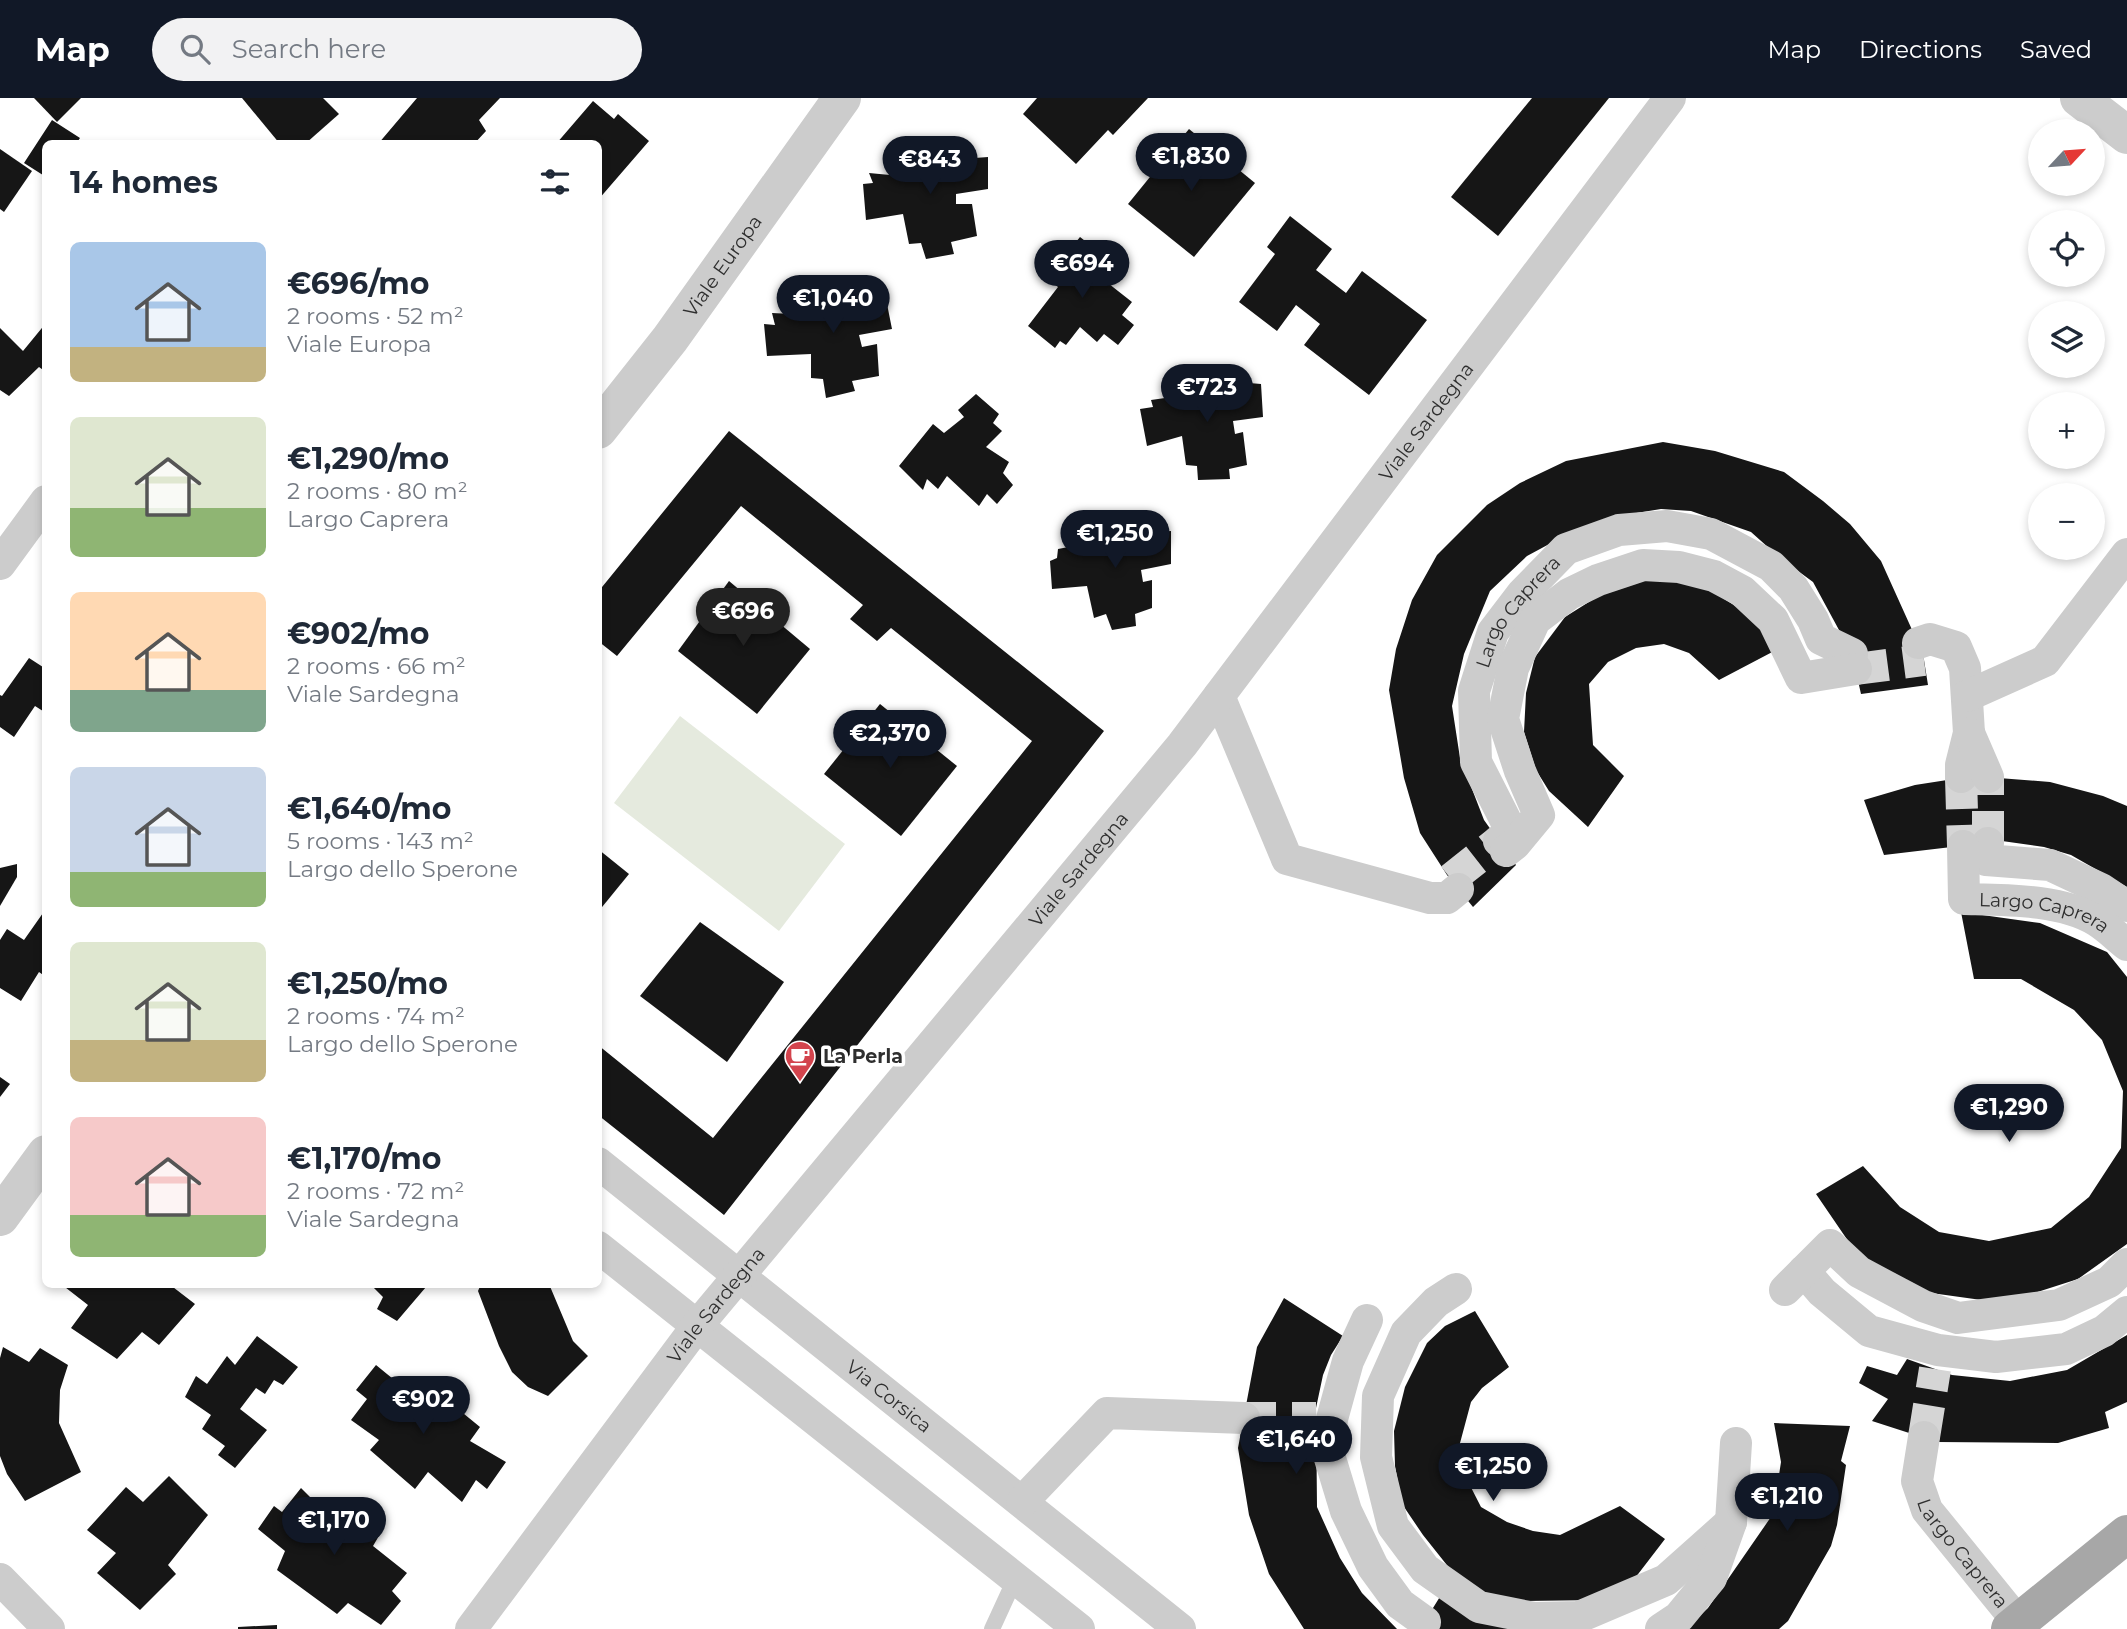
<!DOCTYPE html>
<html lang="en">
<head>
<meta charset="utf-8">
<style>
	:root { --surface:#fff; --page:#f2f2f3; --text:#1f2937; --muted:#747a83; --accent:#111827 }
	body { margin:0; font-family:Montserrat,sans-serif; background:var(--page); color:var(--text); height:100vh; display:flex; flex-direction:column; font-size:26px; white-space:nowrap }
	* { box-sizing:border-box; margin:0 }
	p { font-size:23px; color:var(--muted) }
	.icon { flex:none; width:38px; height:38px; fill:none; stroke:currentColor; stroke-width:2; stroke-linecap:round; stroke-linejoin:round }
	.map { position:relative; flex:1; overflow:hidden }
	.drawer { position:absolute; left:42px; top:42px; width:560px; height:1148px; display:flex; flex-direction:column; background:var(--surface); border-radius:10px; box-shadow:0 4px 10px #0003 }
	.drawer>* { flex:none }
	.needle { width:46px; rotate:64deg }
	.buttons { position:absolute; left:2028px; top:21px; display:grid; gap:14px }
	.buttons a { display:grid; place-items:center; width:77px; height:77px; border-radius:50%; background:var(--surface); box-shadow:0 4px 10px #0003; font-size:35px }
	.price { position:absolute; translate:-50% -60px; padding:0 16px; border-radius:24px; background:var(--accent); color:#fff; font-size:23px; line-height:46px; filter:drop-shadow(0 2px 4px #0008) }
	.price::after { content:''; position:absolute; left:50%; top:42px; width:21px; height:16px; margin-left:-10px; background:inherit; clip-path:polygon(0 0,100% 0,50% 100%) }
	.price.current { background:#222; color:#fff }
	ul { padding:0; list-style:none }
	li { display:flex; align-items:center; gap:21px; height:175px; padding:0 28px }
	li span { display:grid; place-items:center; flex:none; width:196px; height:140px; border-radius:10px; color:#555 }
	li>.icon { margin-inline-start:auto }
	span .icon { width:84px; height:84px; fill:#fffc; stroke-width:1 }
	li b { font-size:30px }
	h2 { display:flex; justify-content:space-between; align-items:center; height:84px; padding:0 28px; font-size:30px }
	header { display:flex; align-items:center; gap:42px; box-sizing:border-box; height:98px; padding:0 35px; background:var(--accent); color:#fff }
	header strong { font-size:33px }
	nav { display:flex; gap:38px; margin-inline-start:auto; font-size:24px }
	.search { width:490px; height:63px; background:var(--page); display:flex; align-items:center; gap:18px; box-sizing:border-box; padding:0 24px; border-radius:38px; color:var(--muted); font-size:26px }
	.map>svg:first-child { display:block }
	.green { fill:#e5eade }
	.building { fill:#161616 }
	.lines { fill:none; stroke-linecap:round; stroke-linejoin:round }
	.minor-tunnel { stroke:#d5d5d5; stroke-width:32; stroke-dasharray:32 16; stroke-linecap:butt }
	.service { stroke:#ccc; stroke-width:16 }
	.minor { stroke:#ccc; stroke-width:32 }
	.tertiary { stroke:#ccc; stroke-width:38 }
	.primary { stroke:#a7a7a7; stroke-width:38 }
	.labels { text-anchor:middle; stroke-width:7; stroke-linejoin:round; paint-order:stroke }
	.street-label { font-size:19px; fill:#2f2f2f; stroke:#fff }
	.poi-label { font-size:19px; font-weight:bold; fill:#2f2f2f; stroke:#fff; text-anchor:start }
</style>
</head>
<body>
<header>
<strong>Map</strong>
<div class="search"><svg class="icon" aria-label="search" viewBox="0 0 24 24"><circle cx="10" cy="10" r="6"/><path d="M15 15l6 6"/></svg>Search here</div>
<nav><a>Map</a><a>Directions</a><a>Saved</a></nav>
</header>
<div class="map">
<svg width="2127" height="1531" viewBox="0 0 2127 1531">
	<rect width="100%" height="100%" fill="#fff"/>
	<path class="green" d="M680,618L845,746L779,833L614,705Z"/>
	<g class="building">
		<path d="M34,0H81L57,24Z"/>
		<path d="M242,0H323L339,16L305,46H280Z"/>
		<path d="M417,0H500L479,22L486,33L474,46H378Z"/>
		<path d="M1037,0H1148L1113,37L1108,32L1076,66L1023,16Z"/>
		<path d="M1532,0H1609L1498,138L1451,99Z"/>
		<path d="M593,3L614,21L618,16L649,43L598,102V46H556Z"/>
		<path d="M52,22L80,40L76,46H46V79L24,65Z"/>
		<path d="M1189,31L1255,85L1194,159L1128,106Z"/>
		<path d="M955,44L957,53L972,49L975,60L988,59V91L956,96V106H972L977,138L951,144L954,156L926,161L921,145L909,146L903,116L866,122L863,86L873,85L869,75L890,77V67L920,62L916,50Z"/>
		<path d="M0,51L32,73L4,114L0,111Z"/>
		<path d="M1290,118L1332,151L1316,172L1346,195L1362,173L1427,222L1369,297L1304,247L1320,226L1296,207L1277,233L1239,204L1275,156L1267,149Z"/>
		<path d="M1080,139L1107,160L1101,167L1110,174L1104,182L1132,204L1122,217L1134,227L1118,247L1104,236L1097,244L1080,229L1066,247L1060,243L1055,250L1028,228L1058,189L1047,180Z"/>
		<path d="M854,185L858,193L872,190L875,199L885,196L892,231L859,237L862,249L877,246L879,278L852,283L855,293L826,300L823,281L811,280V256L767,258L764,226L775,227L772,215L792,216L791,206L822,204L820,189Z"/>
		<path d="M46,225V274L39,269L9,298L0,292V230L23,253Z"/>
		<path d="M1245,275L1249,285L1261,286L1263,319L1233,323L1235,336L1243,334L1247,367L1229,371L1230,381L1198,382L1197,368L1186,367L1182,338L1147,348L1140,311L1153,309L1151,302L1200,295L1196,284Z"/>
		<path d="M976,296L999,316L993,325L1002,333L986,349L1009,364L1003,375L1013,387L997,406L987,396L979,408L947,378L938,391L927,381L923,392L899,368L933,326L944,335L964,319L958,312Z"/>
		<path d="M729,333L1104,633L724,1117L598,1017V947L713,1040L1032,643L891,530L877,543L850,521L863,507L741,408L617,558L598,543V494Z"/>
		<path d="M1663,344L1715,353L1784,374L1823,403L1850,426L1881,463L1918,545L1924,562L1928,587L1861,596L1852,556L1813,484L1779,459L1751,434L1691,413L1661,411L1612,419L1566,437L1527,458L1490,493L1464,556L1452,608L1460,660L1484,722L1516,767L1473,809L1447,777L1420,735L1404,680L1389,592L1396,551L1412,502L1437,457L1487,407L1520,385L1566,363Z"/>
		<path d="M1152,422L1157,434L1171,433V466L1141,472L1143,484L1152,482V510L1135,516L1136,528L1112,532L1106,516L1094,520L1087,488L1052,491L1050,463L1057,460L1058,451L1105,442L1102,432Z"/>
		<path d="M1638,480L1672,481L1710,492L1748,516L1778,551L1719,582L1689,555L1664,546L1636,550L1608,564L1589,586L1593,647L1624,678L1588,729L1549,693L1536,672L1524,634L1526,595L1535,559L1565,519L1600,497Z"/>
		<path d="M729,483L810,551L757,616L678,553Z"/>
		<path d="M29,560L46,571V615L35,608L14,639L0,629V597L2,598Z"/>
		<path d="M880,606L957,668L901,738L824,676Z"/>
		<path d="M1973,678L2050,684L2103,698L2127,708V789L2071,757L2044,749L2002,743L1884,757L1864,702L1915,687Z"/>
		<path d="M598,751L629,776L598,814Z"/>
		<path d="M17,766V779L0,808V770Z"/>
		<path d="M1961,814L2040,825L2107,854L2127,879V1146L2078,1181L2003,1205L1924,1194L1857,1156L1816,1096L1863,1068L1900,1109L1939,1134L1989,1143L2051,1130L2089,1099L2121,1050L2123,993L2102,942L2074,912L2021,881H1974Z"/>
		<path d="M43,815L46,816V879L39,874L21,903L0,890V842L7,831L24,842Z"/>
		<path d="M700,824L784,884L727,964L640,898Z"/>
		<path d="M0,979L10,986L0,999Z"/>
		<path d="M61,1186H169L195,1206L159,1247L142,1234L117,1261L71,1230L88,1207Z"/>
		<path d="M370,1186H424L426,1189L397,1223L377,1211L383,1199Z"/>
		<path d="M481,1186H549L573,1243L588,1258L548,1298L528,1289L512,1274L499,1248L478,1193Z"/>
		<path d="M1284,1200L1343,1238L1331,1257L1323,1277L1316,1310L1317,1409L1340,1460L1362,1495L1397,1531H1304L1269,1476L1249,1417L1238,1350L1257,1249Z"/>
		<path d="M1475,1213L1509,1269L1482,1290L1471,1304L1456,1360L1481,1409L1507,1424L1533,1433L1560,1437L1620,1408L1665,1441L1632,1484L1600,1502L1515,1503L1513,1531H1420L1454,1476L1423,1437L1402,1406L1395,1368L1394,1333L1405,1289L1427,1245L1445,1228Z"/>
		<path d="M2127,1237V1304L2105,1314L2109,1330L2058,1345L1937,1344L1872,1323L1888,1301L1859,1285L1867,1268L1897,1277L1907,1261L1952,1277L2010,1283L2067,1272Z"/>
		<path d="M257,1238L298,1269L283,1287L274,1282L265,1296L256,1290L240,1311L267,1332L235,1370L218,1357L225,1348L202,1331L211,1317L185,1299L196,1278L207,1286L227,1258L235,1267Z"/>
		<path d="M3,1249L29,1264L40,1250L68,1267L60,1292L59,1325L81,1374L25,1403L7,1376L0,1358V1260Z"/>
		<path d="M376,1267L409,1294L417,1279L441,1297L433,1310L448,1323L458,1311L480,1329L470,1343L506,1364L487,1391L476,1382L462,1404L428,1374L415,1391L370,1352L379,1342L351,1322L367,1301L356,1292Z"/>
		<path d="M1774,1325L1850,1328L1841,1363L1846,1367L1837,1427L1831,1448L1788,1523L1779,1531H1686L1708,1510L1773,1416L1781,1364Z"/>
		<path d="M169,1378L208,1417L168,1467L176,1476L140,1512L97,1475L116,1455L87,1432L126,1389L143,1404Z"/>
		<path d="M301,1390L327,1416L343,1404L380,1436L373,1448L407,1475L392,1493L401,1503L381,1527L348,1505L337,1516L277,1472L285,1453L258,1431L274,1408L282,1414Z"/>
		<path d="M277,1527V1531H238V1529Z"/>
	</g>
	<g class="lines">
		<g class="minor-tunnel">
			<path d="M1856,571L1924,562"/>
			<path d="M1961,679L1963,748"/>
			<path d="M1988,745V679"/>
			<path d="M1451,781L1499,743"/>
			<path d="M1244,1320H1316"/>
			<path d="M1924,1339L1935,1271"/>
		</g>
		<path class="service" d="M992,1531L1015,1481"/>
		<g class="minor">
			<path d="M0,466L46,403"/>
			<path d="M1918,545L1930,541L1956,549L1965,570L1969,635L1961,667V679"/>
			<path d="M1219,598L1287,761L1430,800H1447L1458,791"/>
			<path d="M1967,598L2045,563L2127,456"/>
			<path d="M1969,635L1988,679"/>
			<path id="s1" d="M1499,743L1508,736L1507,725L1476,664L1474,593L1493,534L1522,496L1566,451L1619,432L1667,428L1711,436L1771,468L1793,490L1813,522L1821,541L1852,556"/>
			<path d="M1988,745L1986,762L2050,767L2101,791L2127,808"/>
			<path id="s2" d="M1963,748L1964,801C2004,802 2062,801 2097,823C2108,830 2117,839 2127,847"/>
			<path d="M1506,753L1515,746L1539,717L1520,673L1503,621L1513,570L1535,522L1569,496L1598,482L1643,467L1679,469L1714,478L1742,493L1773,522L1801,580L1856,571"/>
			<path id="s3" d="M598,1065L1180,1531"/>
			<path d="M598,1149L1079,1531"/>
			<path d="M1804,1173L1822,1194L1869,1233L1938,1252L1996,1259L2066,1251L2104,1233L2127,1214"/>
			<path d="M1456,1191L1436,1204L1406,1235L1378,1298L1376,1359L1393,1428L1425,1471L1479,1509L1534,1520L1579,1519L1666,1482L1731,1424"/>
			<path d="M1785,1192L1830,1147L1859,1174L1923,1208L1958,1220L2059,1207L2109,1184L2127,1166"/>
			<path d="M1367,1222L1348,1263L1332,1321L1329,1357L1346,1413L1373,1469L1400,1506L1425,1524"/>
			<path id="s4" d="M1924,1339L1917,1383L1927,1412L2018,1524"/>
			<path d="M1022,1404L1107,1315L1244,1320"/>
			<path d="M0,1481L49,1531"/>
			<path id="s5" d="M471,1531L697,1228L1182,647L1670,0"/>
			<path d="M1661,1531L1679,1519L1711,1480L1731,1424L1736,1345"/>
		</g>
		<g class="tertiary">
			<path d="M2079,0L2127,37"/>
			<path id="s6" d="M598,332L670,241L842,0"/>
			<path d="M0,1119L46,1056"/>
		</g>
		<path class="primary" d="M2010,1531L2127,1436"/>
	</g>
	<defs>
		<g id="cafe-pin" transform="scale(1.575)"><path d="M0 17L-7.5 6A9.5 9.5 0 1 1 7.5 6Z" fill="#d3444d" stroke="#fff"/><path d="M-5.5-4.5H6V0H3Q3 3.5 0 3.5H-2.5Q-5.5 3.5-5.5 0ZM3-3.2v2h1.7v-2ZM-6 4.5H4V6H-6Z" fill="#fff"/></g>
	</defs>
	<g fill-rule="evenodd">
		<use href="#cafe-pin" x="800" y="958"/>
	</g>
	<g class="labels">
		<g class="street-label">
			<text dy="7" stroke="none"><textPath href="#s6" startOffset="206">Viale Europa</textPath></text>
			<text dy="7" stroke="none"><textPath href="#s5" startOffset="1540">Viale Sardegna</textPath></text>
			<text dy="7" stroke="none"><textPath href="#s1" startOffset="254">Largo Caprera</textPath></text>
			<text dy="7" stroke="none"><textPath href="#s5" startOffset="973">Viale Sardegna</textPath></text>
			<text dy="7" stroke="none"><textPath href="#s2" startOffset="135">Largo Caprera</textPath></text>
			<text dy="7" stroke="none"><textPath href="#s5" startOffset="406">Viale Sardegna</textPath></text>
			<text dy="7" stroke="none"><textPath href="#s3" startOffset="373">Via Corsica</textPath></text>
			<text dy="7" stroke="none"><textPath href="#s4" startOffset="131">Largo Caprera</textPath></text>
		</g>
		<g class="poi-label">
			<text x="823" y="965">La Perla</text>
		</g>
	</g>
</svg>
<div class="buttons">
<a><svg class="needle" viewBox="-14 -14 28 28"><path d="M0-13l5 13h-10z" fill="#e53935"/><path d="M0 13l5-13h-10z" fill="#747a83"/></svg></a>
<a><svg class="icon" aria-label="locate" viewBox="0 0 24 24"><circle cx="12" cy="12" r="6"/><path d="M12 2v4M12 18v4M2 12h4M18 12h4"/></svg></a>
<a><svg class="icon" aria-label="layers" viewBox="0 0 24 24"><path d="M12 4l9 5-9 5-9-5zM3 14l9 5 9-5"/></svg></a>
<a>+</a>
<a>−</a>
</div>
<b class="price" style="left:1191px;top:95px">€1,830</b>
<b class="price" style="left:930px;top:98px">€843</b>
<b class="price" style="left:1082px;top:202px">€694</b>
<b class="price" style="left:833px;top:237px">€1,040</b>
<b class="price" style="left:1207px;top:326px">€723</b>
<b class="price" style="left:1115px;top:472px">€1,250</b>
<b class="price current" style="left:743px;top:550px">€696</b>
<b class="price" style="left:890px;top:672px">€2,370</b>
<b class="price" style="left:2009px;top:1046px">€1,290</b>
<b class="price" style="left:423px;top:1338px">€902</b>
<b class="price" style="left:1296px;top:1378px">€1,640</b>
<b class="price" style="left:1493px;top:1405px">€1,250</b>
<b class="price" style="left:1787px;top:1435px">€1,210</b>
<b class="price" style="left:334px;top:1459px">€1,170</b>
<section class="drawer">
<h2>14 homes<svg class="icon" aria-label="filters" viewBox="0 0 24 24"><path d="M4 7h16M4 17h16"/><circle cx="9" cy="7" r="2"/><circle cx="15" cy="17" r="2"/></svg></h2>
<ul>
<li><span style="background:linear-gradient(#a9c7e8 75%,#c2b280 0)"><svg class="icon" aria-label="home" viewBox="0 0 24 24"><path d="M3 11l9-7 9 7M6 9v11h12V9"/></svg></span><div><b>€696/mo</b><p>2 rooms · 52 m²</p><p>Viale Europa</p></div></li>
<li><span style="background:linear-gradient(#dfe7d0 65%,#8fb573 0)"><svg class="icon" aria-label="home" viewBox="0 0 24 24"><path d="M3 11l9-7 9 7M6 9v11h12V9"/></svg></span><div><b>€1,290/mo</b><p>2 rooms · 80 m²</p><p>Largo Caprera</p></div></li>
<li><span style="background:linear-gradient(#ffd9b3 70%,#7fa58c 0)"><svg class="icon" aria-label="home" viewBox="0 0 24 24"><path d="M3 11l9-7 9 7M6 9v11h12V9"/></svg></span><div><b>€902/mo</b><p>2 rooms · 66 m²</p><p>Viale Sardegna</p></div></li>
<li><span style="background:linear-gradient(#c9d6e8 75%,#8fb573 0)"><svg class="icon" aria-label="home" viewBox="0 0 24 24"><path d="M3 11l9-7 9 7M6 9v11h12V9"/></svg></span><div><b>€1,640/mo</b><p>5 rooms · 143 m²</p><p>Largo dello Sperone</p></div></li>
<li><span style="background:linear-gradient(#dfe7d0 70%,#c2b280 0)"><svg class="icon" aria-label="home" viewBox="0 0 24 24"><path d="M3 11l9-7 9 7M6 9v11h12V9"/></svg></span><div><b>€1,250/mo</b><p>2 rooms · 74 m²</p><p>Largo dello Sperone</p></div></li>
<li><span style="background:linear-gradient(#f6c9c9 70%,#8fb573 0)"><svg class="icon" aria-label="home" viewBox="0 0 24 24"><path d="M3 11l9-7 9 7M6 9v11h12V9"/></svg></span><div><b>€1,170/mo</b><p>2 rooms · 72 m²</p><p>Viale Sardegna</p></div></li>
</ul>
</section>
</div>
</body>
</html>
